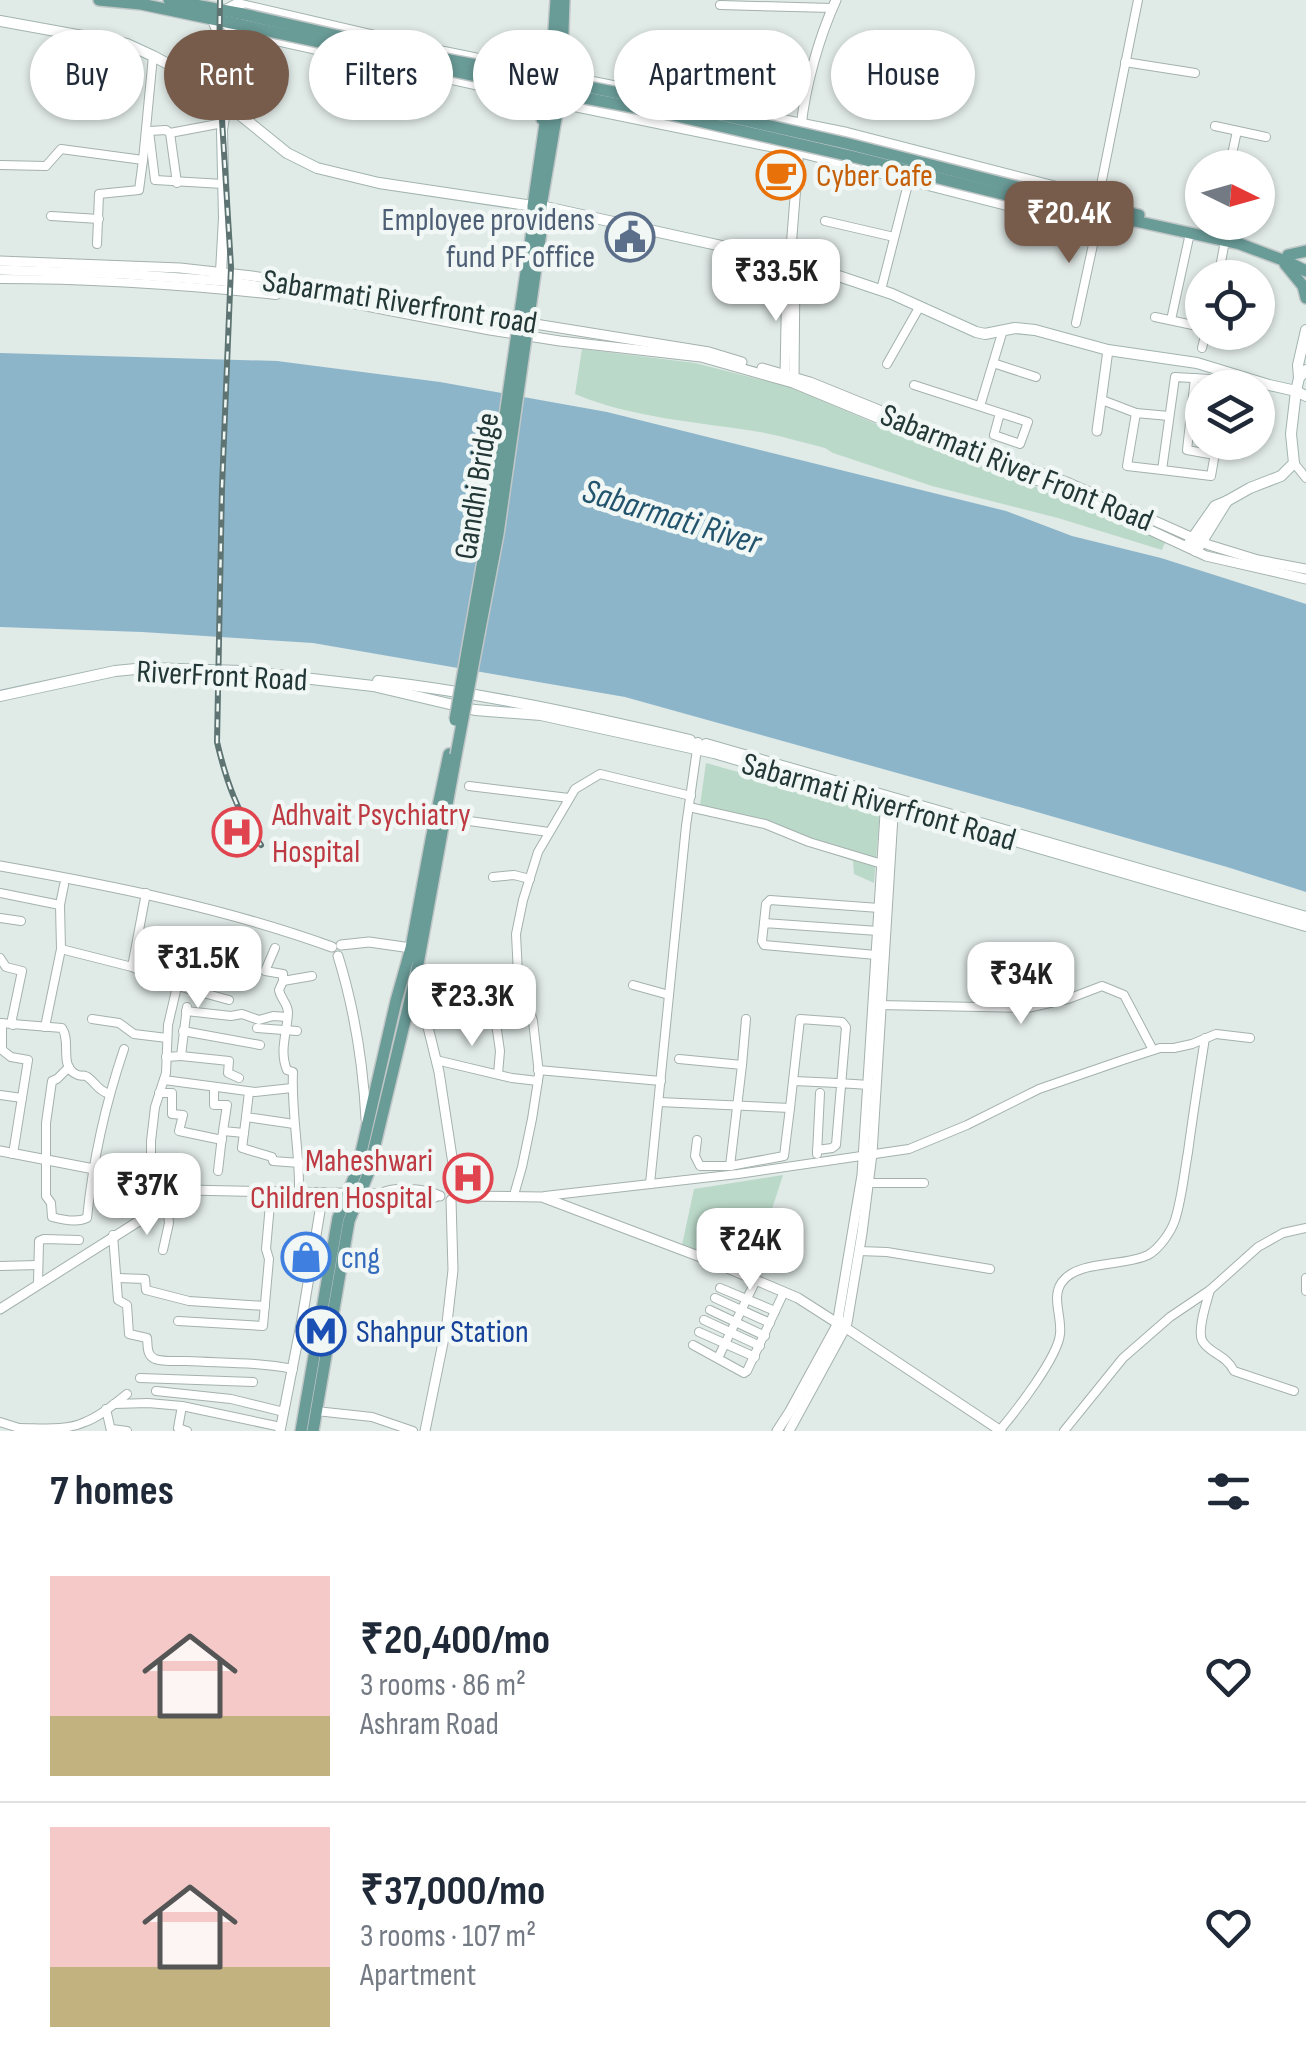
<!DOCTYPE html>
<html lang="en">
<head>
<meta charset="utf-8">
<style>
	:root { --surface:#fff; --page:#f6f6f7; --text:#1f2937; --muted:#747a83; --line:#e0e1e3; --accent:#785c4b }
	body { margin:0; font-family:"Sofia Sans Condensed",sans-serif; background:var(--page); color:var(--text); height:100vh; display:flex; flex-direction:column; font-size:38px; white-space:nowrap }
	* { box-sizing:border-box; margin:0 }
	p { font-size:32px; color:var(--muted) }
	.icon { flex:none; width:55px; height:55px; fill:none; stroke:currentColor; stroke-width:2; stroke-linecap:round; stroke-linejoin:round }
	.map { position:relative; height:1431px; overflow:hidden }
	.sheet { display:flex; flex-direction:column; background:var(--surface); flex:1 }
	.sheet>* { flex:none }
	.banner { position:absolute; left:30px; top:30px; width:1248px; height:90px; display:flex; gap:20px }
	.needle { width:65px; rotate:95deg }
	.buttons { position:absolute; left:1185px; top:150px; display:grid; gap:20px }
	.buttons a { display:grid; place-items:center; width:90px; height:90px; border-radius:50%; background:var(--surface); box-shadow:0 2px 8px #0004; font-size:50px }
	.price { position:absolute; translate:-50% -85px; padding:0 22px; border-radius:20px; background:#fff; color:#222; font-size:32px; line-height:65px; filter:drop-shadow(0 2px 5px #0008) }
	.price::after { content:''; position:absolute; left:50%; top:60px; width:30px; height:22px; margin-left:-15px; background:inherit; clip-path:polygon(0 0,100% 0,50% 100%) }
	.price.selected { background:var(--accent); color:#fff }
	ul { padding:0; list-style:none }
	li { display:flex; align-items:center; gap:30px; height:250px; padding:0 50px }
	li+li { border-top:2px solid var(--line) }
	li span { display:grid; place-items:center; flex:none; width:280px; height:200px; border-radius:0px; color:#555 }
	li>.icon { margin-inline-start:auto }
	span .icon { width:120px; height:120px; fill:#fffc; stroke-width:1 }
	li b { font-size:42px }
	h2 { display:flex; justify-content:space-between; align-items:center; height:120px; padding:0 50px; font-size:42px }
	.tag { padding:0 35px; border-radius:45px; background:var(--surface); box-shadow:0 2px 8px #0004; font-size:35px; line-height:90px }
	.tag.selected { background:var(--accent); color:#fff }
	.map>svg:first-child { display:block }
	.green { fill:#bbd9c9 }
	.water { fill:#8db5ca }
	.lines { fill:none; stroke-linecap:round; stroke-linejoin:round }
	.minor-casing { stroke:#a4b1ae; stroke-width:10 }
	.tertiary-casing { stroke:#a4b1ae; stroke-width:11 }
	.secondary-casing { stroke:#a1b4b1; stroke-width:12 }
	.primary-casing { stroke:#c1c7c7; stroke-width:14 }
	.minor { stroke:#fff; stroke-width:8 }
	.tertiary { stroke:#fff; stroke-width:9 }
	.secondary { stroke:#fff; stroke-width:10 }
	.primary { stroke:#699b97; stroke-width:11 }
	.rail-casing { stroke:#5d7472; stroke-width:6 }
	.rail { stroke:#f0f7f5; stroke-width:2.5; stroke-dasharray:8; stroke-linecap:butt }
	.primary-bridge-casing { stroke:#c1c7c7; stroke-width:14; stroke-linecap:butt }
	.primary-bridge { stroke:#699b97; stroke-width:11 }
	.labels { text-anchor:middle; stroke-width:9; stroke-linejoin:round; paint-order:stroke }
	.food-label { font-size:32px; fill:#c56008; stroke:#f0f7f5; text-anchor:start }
	.service-label { font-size:32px; fill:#4e5e75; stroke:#f0f7f5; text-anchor:end }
	.street-label { font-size:32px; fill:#233836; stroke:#f0f7f5 }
	.health-label { font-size:32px; fill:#be3a42; stroke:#f0f7f5; text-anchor:start }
	.shop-label { font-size:32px; fill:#366cbe; stroke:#f0f7f5; text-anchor:start }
	.transit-label { font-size:32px; fill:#164399; stroke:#f0f7f5; text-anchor:start }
	.water-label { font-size:35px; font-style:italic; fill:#23546e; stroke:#f0f7f5 }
</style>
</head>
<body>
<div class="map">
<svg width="1306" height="1431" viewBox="0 0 1306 1431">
	<rect width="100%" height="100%" fill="#e0eae7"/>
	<g class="green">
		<path d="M582,349L695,363L790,387L907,437L1070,500L1166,540L1162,550L1058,518L932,486L833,453L825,448C805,443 785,437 765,433C702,422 634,419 575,394Z"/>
		<path d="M706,763L880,812L874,883L854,874L853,861C822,851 793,837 762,827C742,820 720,817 699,812Z"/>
		<path d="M783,1175L752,1271L682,1245L694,1189Z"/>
	</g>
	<path class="water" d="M0,353L277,361L440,382L607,412L1006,511L1072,536L1161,558L1306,604V892L1227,867L1030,810L625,697L313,643L142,632L0,627Z"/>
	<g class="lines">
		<g class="minor-casing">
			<g id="minor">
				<path d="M720,5L832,8"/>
				<path d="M1125,62L1195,73"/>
				<path d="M1215,126L1266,137"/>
				<path d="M170,133L177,183"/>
				<path d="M0,165L46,166L61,149L143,160L153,56"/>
				<path d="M1229,168L1237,131"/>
				<path d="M223,184L155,180L149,131L166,130L170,133L223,123"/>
				<path d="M1097,205L1138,0"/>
				<path d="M51,216L99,219"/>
				<path d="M825,221L894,237"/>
				<path d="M1214,232L1216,222"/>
				<path d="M97,244L99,194L139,190L143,160"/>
				<path d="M1218,278L1225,241"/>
				<path d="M0,279C93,279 184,285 276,295L284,290"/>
				<path d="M881,290L909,180"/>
				<path d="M1155,317L1202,327"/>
				<path d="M1171,320L1190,233"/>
				<path d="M1076,323L1099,217"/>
				<path d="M1202,348L1206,332"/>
				<path d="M993,363L1036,377"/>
				<path d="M887,364L920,306"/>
				<path d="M1195,378L1187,450L1215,455"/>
				<path d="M914,385L1028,422L1020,444L994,435L1000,413"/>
				<path d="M1102,400L1136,413"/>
				<path d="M980,406L1003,330"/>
				<path d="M1217,442L1211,476L1162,470L1175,377L1227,380"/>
				<path d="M1294,463L1306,478"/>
				<path d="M1162,470L1127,466L1136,413L1169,416"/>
				<path d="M469,786L569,798"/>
				<path d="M689,807L765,824L809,842L882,864"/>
				<path d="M462,820L549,832"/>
				<path d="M493,877L514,875L530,879"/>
				<path d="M0,893L60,905L64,885"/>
				<path d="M0,918L21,921"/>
				<path d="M764,923L766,904L770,900L879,908"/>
				<path d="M275,948L265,971L283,974V981L312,976"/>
				<path d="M61,949L132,967L163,982L229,1000"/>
				<path d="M876,955L764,945L762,941L764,923L878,931"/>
				<path d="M184,956L225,965L220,977"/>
				<path d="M0,958L6,967L22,971L12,1019L13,1025"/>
				<path d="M132,967L146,893"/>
				<path d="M417,970L466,974H518"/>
				<path d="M489,974L500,1051L498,1074"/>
				<path d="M283,981L279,990C281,1000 288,1003 288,1013C287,1033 279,1051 287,1070L293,1072C291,1112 300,1152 299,1193"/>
				<path d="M633,985L669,995"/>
				<path d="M878,1005L1027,1008L1068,999L1102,986L1124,995L1153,1050"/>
				<path d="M186,1011L231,1016L242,1014L259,1020L273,1016L287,1017"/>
				<path d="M92,1019L119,1023L134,1034L167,1038"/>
				<path d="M0,1023L62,1028C71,1041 60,1064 74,1073C83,1079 82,1072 90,1079C98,1086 98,1090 109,1094"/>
				<path d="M2,1023V1050L11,1057L28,1060L13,1154"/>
				<path d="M45,1027L61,949L60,905"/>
				<path d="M257,1028L297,1031"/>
				<path d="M183,1031L260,1045"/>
				<path d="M181,1056L229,1061L228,1073L239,1078"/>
				<path d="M166,1057L181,1056L187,1007"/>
				<path d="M679,1059L742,1065L730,1166"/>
				<path d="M436,1060L512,1078L538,1081"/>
				<path d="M742,1065L746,1019"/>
				<path d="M69,1067L57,1079L52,1081L46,1123V1196L51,1203L52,1217C63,1220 77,1223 87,1218C93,1159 105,1105 124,1049"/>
				<path d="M538,1070L661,1081"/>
				<path d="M164,1080L255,1092L292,1088"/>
				<path d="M214,1087V1105H227L223,1131L244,1133"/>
				<path d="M249,1092L246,1117L294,1124"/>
				<path d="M159,1093H172V1114L183,1115L179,1131L222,1140"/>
				<path d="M0,1095L22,1098"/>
				<path d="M659,1102L790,1108L793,1081"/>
				<path d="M246,1117L242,1148L272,1157L273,1161L300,1163"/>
				<path d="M697,1140L695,1156L700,1166H730L784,1156L790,1108"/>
				<path d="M817,1150L832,1148L836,1145L846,1027L842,1022L800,1019L793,1081C818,1082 843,1083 868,1085"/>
				<path d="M817,1154L820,1093"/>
				<path d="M218,1171L222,1136"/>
				<path d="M151,1180V1141L155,1107L166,1073L168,1025L185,952L181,941L163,939"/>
				<path d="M869,1183H924"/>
				<path d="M650,1184L686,826L698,742"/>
				<path d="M514,1195L522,1167L532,1119L539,1074L533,1021L518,974L516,934L523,900L538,852L575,789L600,774L691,796"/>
				<path d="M545,1196L738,1174L909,1149L967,1125L1039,1089L1123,1060L1160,1048H1174L1192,1044L1216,1034L1250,1038"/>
				<path d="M113,1235L118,1300L127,1305L129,1334L147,1338C148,1345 146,1355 155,1359C163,1362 178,1361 187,1361C222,1363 258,1362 293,1369"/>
				<path d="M163,1250L169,1223L167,1204"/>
				<path d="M859,1251L887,1252L990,1269"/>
				<path d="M0,1266L38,1265"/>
				<path d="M118,1278L145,1279L146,1290L189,1301L265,1306"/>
				<path d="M1306,1278V1291"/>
				<path d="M38,1284L39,1241L44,1239L79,1240"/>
				<path d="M720,1288L775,1311"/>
				<path d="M1210,1290C1207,1301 1196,1332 1203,1342C1211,1354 1226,1355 1234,1371L1294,1391"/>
				<path d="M715,1298L770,1323"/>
				<path d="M710,1310L765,1336"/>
				<path d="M704,1320L760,1346"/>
				<path d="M178,1321L263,1326L269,1259L266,1249L271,1193"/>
				<path d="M699,1332L755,1357"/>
				<path d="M693,1345L744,1373L747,1371L784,1292"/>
				<path d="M718,1358L756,1280"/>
				<path d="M140,1378L253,1382"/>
				<path d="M156,1391L231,1399L284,1412"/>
				<path d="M114,1404L148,1403L182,1406L281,1427"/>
				<path d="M182,1406L178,1428L187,1431"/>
				<path d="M106,1409L111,1431"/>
				<path d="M316,1411L372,1417L413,1431"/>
				<path d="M0,1422L19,1428V1431"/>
				<path d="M19,1428C41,1428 66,1431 85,1422C101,1416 114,1404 127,1394"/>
				<path d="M112,1429L127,1431"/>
				<path d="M1000,1430C1016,1411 1058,1357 1060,1334C1062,1316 1051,1297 1062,1282C1078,1260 1123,1267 1148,1255C1159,1249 1171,1232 1175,1220C1182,1198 1184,1174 1188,1152C1193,1114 1199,1076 1205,1038"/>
				<path d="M1064,1431L1123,1358L1170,1317L1210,1290L1258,1247L1283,1233L1306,1228"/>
			</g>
		</g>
		<g class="tertiary-casing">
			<g id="tertiary">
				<path d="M801,127C805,87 819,37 836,0"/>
				<path d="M0,261L180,268L252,276L431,304L504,319L709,352L742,362"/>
				<path d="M790,261L795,271L794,377"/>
				<path d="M0,270L124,274L223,281L284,290L490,330L560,341L701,357L793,383L943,445L1068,492L1206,556L1306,579"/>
				<path d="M762,368L810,382L968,446L1069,483L1209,545L1258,560L1306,569"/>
				<path d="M785,376L787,270L790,261L799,147"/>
				<path d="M1097,431L1108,350"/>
				<path d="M0,866C113,886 224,908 332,947"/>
				<path d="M341,945L369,942L411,948"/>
				<path d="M338,956C355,1011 363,1063 366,1119"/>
				<path d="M416,978L439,1072L457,1190"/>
				<path d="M0,1151L151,1180L188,1190"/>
				<path d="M380,1194C395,1186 426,1189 440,1196"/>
				<path d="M461,1196L542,1197L706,1259L798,1298L837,1323"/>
				<path d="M0,1309L188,1190L380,1194L387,1197L431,1199L437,1196"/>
				<path d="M838,1322H846L845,1329H839L837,1325L862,1175L886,798"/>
				<path d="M847,1323L862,1233L872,1154L894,800"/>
				<path d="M846,1328L1001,1431"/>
				<path d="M280,1431L302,1319L323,1193"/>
				<path d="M425,1431L447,1323L453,1270L451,1200"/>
				<path d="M777,1431L790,1411L837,1325"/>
				<path d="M789,1431L844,1330"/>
			</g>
		</g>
		<g class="secondary-casing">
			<g id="secondary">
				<path d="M226,10L237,4L444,52L847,133L1068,190L1080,202"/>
				<path d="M213,20L217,30L226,105L222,130L224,218L221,272"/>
				<path d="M0,21L127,44L153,56L185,73L206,93L239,114L287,153L317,168L379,183L533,206"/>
				<path d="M225,21L231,30L538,98"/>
				<path d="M555,102L799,152L1050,216L1074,214"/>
				<path d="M541,206L803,264L892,294L976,332L985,334L1015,328L1035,330L1108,350L1197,363L1269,385L1296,391L1299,378L1306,370"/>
				<path d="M1299,378L1298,365L1306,330"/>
				<path d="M1227,501L1250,488L1281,476L1294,463L1291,434L1296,391L1306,396"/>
				<path d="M1187,546L1215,506L1227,501L1196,551"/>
				<path d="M378,681C484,693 586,716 690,740"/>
				<path d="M0,696L115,671L146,668L242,671L373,686L475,710L541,715L714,753L1306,926"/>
				<path d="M706,744L1306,917"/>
			</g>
		</g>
		<g class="primary-casing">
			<g id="primary">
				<path d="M99,0L141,4L241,25"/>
				<path d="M169,0L243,14"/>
				<path d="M566,51L577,78"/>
				<path d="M533,97L540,110L542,119"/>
				<path d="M1057,197L1139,215"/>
				<path d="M1055,207L1099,217L1135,221L1240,244L1288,262L1306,271"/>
				<path d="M533,224V206L550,90L556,0"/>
				<path d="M542,225L541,206L561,89L564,0"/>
				<path d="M1288,255L1306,251"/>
				<path d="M1285,264L1303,286L1306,298"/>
				<path d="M301,1431L338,1218L357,1170L396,1001L411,948L431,840L449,754"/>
				<path d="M313,1431L349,1221L368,1174L416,975L456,755"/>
			</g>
		</g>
		<use href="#minor" class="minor"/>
		<use href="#tertiary" class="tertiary"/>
		<use href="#secondary" class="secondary"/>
		<use href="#primary" class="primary"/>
		<g class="rail-casing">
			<path id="rail" d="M220,0L219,70L231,267L222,487L217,742C226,780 237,813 261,845"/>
		</g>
		<use href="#rail" class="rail"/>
		<g class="primary-bridge-casing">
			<g id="primary-bridge">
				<path d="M243,14L409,52L665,102L845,143L1057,197"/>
				<path d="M241,25L527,87L664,113L850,156L1055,207"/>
				<path d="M455,720L488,532L533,224"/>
				<path d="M456,755L498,534L542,225"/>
			</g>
		</g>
		<use href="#primary-bridge" class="primary-bridge"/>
	</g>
	<defs>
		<g id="cafe-ring" transform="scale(2.5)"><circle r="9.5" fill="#f0f7f5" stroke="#e8710a" stroke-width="1.5"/><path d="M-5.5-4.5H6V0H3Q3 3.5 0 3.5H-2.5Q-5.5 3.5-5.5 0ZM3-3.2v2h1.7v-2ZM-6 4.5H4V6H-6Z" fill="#e8710a"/></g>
		<g id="civic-ring" transform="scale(2.5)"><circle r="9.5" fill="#f0f7f5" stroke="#5c6f8a" stroke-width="1.5"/><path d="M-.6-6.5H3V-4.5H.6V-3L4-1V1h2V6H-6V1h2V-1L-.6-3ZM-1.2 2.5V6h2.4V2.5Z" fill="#5c6f8a"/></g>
		<g id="hospital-ring" transform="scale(2.5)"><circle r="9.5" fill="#f0f7f5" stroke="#e0444e" stroke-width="1.5"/><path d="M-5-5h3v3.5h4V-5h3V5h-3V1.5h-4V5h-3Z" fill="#e0444e"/></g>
		<g id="shop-ring" transform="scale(2.5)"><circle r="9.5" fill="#f0f7f5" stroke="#3f7fe0" stroke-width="1.5"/><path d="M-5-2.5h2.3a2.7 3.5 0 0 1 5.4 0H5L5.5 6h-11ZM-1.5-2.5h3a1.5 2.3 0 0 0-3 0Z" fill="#3f7fe0"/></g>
		<g id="metro-ring" transform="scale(2.5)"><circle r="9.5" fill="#f0f7f5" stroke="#1a4fb4" stroke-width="1.5"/><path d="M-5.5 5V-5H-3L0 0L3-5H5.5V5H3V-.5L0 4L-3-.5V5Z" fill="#1a4fb4"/></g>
	</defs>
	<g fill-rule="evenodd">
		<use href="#cafe-ring" x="781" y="175"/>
		<use href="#civic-ring" x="630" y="237"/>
		<use href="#hospital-ring" x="237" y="832"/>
		<use href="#hospital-ring" x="468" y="1178"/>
		<use href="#shop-ring" x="306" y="1257"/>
		<use href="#metro-ring" x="321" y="1331"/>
	</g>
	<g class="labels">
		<g class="food-label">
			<text x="816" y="186">Cyber Cafe</text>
		</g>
		<g class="service-label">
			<text x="595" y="230">Employee providens<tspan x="595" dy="37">fund PF office</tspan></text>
		</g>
		<g class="street-label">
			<text transform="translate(400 301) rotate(9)" y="11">Sabarmati Riverfront road</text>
			<text transform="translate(1017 467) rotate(22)" y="11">Sabarmati River Front Road</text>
			<text transform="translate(476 486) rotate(-81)" y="11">Gandhi Bridge</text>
			<text transform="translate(222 675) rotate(3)" y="11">RiverFront Road</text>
			<text transform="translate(879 801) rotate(16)" y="11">Sabarmati Riverfront Road</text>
		</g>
		<g class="health-label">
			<text x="272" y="825">Adhvait Psychiatry<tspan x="272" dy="37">Hospital</tspan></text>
			<text x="433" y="1171" text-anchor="end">Maheshwari<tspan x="433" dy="37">Children Hospital</tspan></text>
		</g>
		<g class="shop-label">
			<text x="341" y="1268">cng</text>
		</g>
		<g class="transit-label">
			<text x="356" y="1342">Shahpur Station</text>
		</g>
		<g class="water-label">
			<text transform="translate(672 516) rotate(17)" y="12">Sabarmati River</text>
		</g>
	</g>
</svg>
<div class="buttons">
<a><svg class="needle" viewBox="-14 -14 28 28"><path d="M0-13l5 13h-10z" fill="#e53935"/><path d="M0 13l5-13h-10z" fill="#747a83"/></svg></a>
<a><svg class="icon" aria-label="locate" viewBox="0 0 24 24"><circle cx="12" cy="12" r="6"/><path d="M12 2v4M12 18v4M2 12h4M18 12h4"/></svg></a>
<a><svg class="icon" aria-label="layers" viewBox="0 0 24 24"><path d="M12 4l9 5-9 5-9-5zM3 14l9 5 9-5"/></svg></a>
</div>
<b class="price selected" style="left:1069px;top:266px">₹20.4K</b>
<b class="price" style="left:776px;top:324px">₹33.5K</b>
<b class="price" style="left:198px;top:1011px">₹31.5K</b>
<b class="price" style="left:1021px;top:1027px">₹34K</b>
<b class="price" style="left:472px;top:1049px">₹23.3K</b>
<b class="price" style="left:147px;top:1238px">₹37K</b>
<b class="price" style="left:750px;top:1293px">₹24K</b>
<div class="banner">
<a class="tag">Buy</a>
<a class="tag selected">Rent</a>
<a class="tag">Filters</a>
<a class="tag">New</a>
<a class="tag">Apartment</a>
<a class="tag">House</a>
</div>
</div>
<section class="sheet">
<h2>7 homes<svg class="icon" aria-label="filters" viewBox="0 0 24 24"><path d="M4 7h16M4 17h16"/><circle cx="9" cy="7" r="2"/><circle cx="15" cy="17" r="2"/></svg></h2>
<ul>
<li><span style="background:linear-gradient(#f6c9c9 70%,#c2b280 0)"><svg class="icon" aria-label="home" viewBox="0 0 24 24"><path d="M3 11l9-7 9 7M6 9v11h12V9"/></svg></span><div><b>₹20,400/mo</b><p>3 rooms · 86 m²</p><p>Ashram Road</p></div><svg class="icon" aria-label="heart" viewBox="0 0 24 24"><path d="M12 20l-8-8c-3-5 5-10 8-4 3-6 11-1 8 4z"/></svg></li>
<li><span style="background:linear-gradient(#f6c9c9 70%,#c2b280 0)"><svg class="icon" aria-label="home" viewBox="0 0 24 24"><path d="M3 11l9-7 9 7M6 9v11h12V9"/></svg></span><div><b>₹37,000/mo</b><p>3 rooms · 107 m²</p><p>Apartment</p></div><svg class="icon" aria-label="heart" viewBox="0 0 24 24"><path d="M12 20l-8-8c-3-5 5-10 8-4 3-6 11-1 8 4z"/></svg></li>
</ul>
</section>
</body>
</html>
